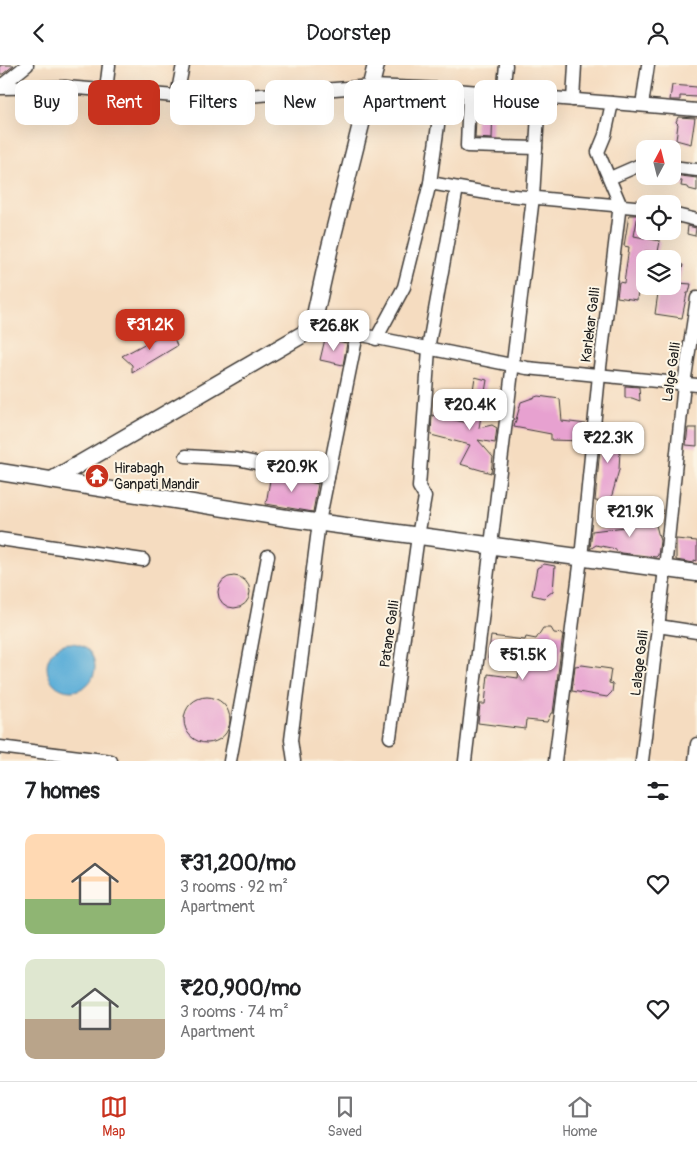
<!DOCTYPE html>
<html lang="en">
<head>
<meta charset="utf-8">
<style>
	:root { --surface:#fff; --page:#f2f2f2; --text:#202124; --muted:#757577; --line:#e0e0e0; --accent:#c8321e }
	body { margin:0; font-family:Pangolin,sans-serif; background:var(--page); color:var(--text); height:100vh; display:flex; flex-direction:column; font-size:19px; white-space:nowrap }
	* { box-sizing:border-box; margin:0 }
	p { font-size:16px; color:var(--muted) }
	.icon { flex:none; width:28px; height:28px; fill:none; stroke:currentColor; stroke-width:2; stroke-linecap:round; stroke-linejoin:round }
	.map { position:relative; height:696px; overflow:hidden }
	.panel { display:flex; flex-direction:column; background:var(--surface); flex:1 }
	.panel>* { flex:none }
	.guide { position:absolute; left:15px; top:15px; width:668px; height:45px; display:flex; gap:10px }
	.needle { width:32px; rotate:7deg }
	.tools { position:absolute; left:636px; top:75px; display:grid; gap:10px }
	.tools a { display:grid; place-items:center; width:45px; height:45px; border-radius:10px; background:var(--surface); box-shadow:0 5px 20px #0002; font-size:25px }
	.price { position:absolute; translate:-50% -42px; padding:0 11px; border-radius:10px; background:#fff; color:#222; font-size:16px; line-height:32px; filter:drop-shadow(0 1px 2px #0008) }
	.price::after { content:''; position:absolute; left:50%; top:30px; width:15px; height:11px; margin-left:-8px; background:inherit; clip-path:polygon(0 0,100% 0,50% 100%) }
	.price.current { background:var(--accent); color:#fff }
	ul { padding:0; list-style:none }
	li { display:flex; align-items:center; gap:15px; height:125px; padding:0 25px }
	li span { display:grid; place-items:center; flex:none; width:140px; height:100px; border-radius:10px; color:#555 }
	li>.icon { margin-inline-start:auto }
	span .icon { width:60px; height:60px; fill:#fffc; stroke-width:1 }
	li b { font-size:21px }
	h2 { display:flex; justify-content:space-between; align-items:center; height:60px; padding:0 25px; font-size:21px }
	.pill { padding:0 18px; border-radius:10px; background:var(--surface); box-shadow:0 5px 20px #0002; font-size:18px; line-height:45px }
	.pill.current { background:var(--accent); color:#fff }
	header { display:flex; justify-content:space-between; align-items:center; height:65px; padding:0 25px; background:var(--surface); font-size:22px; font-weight:600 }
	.dock { display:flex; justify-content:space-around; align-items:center; height:70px; border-top:1px solid var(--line); background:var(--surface); font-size:14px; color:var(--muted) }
	.dock a { display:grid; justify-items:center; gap:2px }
	.dock .current { color:var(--accent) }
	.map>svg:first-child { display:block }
	.water { fill:#5dafd8; stroke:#3c667a }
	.building { fill:#e7a1d0 }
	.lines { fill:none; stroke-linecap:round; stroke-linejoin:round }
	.minor-casing { stroke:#3d3935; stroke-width:15 }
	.tertiary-casing { stroke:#3d3935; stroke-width:19 }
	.minor { stroke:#fff; stroke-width:12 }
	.tertiary { stroke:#fff; stroke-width:16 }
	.labels { text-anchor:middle; stroke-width:4; stroke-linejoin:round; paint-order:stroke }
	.street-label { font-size:14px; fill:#1c1c1c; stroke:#fcf5e5 }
	.poi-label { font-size:14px; fill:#1c1c1c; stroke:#fcf5e5; text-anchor:start }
</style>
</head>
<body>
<header><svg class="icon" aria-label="back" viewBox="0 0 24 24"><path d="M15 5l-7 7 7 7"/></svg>Doorstep<svg class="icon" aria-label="person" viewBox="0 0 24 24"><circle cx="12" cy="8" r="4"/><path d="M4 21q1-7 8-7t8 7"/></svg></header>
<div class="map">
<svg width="697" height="696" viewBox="0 0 697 696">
	<rect width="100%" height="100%" fill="#fcf5e5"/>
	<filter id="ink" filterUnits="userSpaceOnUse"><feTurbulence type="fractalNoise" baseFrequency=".02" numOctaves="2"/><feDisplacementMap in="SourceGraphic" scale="10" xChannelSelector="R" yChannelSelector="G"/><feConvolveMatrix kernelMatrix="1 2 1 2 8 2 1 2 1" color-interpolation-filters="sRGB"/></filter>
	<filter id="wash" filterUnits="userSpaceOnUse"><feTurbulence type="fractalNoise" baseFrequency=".0096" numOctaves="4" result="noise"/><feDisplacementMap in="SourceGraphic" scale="20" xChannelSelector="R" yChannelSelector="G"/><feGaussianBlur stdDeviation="1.12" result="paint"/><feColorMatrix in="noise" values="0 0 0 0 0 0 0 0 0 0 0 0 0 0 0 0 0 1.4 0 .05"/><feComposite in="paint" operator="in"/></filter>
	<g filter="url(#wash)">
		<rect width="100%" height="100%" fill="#f5dcc0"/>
		<circle class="water" cx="71" cy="602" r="24"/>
		<g id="blocks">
			<g class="building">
				<path d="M0,0H14L3,9H0Z"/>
				<path d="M672,20L697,22V32L680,31V35H670Z"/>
				<path d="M477,35L493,36L492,74L475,73Z"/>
				<path d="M678,52L695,53L691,79L676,75L678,59L676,57Z"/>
				<path d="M650,75L659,76L658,84H649Z"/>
				<path d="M673,110L697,113V126L689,124L688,122L681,121L682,116L673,115Z"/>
				<path d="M629,150H638L634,171L660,176L658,187L645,186L643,203H645V205L642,224H638L637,235L617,232L619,217L624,218L629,182L624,181Z"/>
				<path d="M688,161L696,163L695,171L687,169Z"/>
				<path d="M672,197L683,200L679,218L691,219L689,228H687L682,253L655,249L659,221H672Z"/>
				<path d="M165,268L174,273L177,281L132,308V300L122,291Z"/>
				<path d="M325,274L347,278L343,300L320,295Z"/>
				<path d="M475,312L487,315L479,363L492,360L497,363L495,378L478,375L493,392L491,408L460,399L470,380L431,370L432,350L468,358Z"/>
				<path d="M625,321L639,322L640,336L632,333H625Z"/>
				<path d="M538,331L560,334L562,356L586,359L584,376L551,375V369L514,362L521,337Z"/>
				<path d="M602,363L621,365L619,405L610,437L595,436Z"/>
				<path d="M688,363H697V381L686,380Z"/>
				<path d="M271,409L318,419L313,447L266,439Z"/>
				<path d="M635,451L655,456L660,476L658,490L656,492L621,488L616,486V484L596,480L590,484L592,466L625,462L627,457Z"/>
				<path d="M676,474L697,476V496L694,495V498L676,495Z"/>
				<path d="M544,499L555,501L553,526L544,533L532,530L537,503Z"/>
				<circle cx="234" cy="527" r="16"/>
				<path d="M543,563H551L554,568L563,569L553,648H551L547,657L526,655L525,664L478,658L480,639H485L488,609L518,613L520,596L488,593L491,571L525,575L526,572L536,574Z"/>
				<path d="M582,600L611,604L609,618L613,619L612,627L607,632L572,626L575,601Z"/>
				<circle cx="207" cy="655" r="23"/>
			</g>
		</g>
	</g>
	<g filter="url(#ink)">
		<use href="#blocks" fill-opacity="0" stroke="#3d3935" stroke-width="1"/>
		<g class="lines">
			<g class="minor-casing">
				<g id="minor">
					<path d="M0,22L27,0"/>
					<path d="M0,23L65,22L212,34L372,21L443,24L697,45"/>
					<path d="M106,25L109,0"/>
					<path d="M469,27L467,81L536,83"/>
					<path d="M503,30L506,0"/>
					<path d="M177,31L183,0"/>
					<path d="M573,35L575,0"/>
					<path d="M642,40L648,0"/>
					<path d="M672,102L697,105"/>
					<path d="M610,113L642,99H645"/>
					<path d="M430,118L493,129L645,143"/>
					<path d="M672,149L697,155"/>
					<path d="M312,264L357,269L527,303L697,320"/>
					<path d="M376,274L404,222L430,118L443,24"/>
					<path d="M428,284L457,123"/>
					<path d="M186,391L237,394L328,413"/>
					<path d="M0,474L143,495"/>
					<path d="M658,561L697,567"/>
					<path d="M390,672L418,471L425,432L419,422L429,284"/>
					<path d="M0,682L111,696"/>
					<path d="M230,696L268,491"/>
					<path d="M294,696L291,675L319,457L357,269"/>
					<path d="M465,696L533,132L539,32"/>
					<path d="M555,696L581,493L599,310L620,139L598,87L605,70L612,38"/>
					<path d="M642,696L665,504L684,319L697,233"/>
					<path d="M695,696L697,679"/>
				</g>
			</g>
			<g class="tertiary-casing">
				<g id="tertiary">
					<path d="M0,407L293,454L697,508"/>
					<path d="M52,415L312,264L330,182L376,0"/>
				</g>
			</g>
			<use href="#minor" class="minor"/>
			<use href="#tertiary" class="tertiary"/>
		</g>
	</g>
	<defs>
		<g id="temple-disc" transform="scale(1.25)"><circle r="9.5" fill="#c8321e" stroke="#fcf5e5"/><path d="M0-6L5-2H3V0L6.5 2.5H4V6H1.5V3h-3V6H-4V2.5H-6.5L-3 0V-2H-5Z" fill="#fff"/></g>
	</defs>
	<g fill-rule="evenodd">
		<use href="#temple-disc" x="97" y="411"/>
	</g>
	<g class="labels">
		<g class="street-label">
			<text transform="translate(590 260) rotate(-83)" y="5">Karlekar Galli</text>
			<text transform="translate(671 307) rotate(-82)" y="5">Lalge Galli</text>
			<text transform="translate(389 569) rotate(-82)" y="5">Patane Galli</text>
			<text transform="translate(639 598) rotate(-83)" y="5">Lalage Galli</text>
		</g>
		<g class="poi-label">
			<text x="114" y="408">Hirabagh<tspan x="114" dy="16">Ganpati Mandir</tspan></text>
		</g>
	</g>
</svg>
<div class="tools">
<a><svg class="needle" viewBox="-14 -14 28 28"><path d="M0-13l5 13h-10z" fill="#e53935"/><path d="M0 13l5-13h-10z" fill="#757577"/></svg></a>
<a><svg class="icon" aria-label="locate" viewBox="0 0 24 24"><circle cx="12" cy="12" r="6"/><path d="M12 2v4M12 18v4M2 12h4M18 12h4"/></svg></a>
<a><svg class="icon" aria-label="layers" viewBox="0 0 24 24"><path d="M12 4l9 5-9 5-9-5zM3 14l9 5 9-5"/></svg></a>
</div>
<b class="price current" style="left:150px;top:286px">₹31.2K</b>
<b class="price" style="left:334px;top:287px">₹26.8K</b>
<b class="price" style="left:470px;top:366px">₹20.4K</b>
<b class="price" style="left:608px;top:399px">₹22.3K</b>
<b class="price" style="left:292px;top:428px">₹20.9K</b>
<b class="price" style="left:630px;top:473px">₹21.9K</b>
<b class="price" style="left:523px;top:616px">₹51.5K</b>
<div class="guide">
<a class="pill">Buy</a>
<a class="pill current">Rent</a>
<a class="pill">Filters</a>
<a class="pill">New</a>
<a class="pill">Apartment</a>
<a class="pill">House</a>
</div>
</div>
<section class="panel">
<h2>7 homes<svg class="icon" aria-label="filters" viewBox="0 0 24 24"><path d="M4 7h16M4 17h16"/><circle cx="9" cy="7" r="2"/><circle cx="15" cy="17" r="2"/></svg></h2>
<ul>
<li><span style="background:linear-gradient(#ffd9b3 65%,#8fb573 0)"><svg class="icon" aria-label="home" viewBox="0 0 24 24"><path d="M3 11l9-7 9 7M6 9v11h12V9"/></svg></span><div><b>₹31,200/mo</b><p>3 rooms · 92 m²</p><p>Apartment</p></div><svg class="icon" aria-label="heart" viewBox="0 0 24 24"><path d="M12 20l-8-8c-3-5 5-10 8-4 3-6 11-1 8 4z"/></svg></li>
<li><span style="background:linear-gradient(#dfe7d0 60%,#b9a48a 0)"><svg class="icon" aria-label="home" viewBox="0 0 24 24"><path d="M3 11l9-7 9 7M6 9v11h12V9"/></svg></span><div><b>₹20,900/mo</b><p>3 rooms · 74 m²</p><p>Apartment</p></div><svg class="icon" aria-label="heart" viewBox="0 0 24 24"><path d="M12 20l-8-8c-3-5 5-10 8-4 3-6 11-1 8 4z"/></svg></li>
</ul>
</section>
<nav class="dock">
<a class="current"><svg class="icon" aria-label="map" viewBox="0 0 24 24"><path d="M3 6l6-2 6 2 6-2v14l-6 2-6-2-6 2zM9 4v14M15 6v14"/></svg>Map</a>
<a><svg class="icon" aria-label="saved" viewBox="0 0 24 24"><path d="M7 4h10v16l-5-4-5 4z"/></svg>Saved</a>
<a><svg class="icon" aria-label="home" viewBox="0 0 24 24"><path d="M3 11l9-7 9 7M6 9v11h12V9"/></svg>Home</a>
</nav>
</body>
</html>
